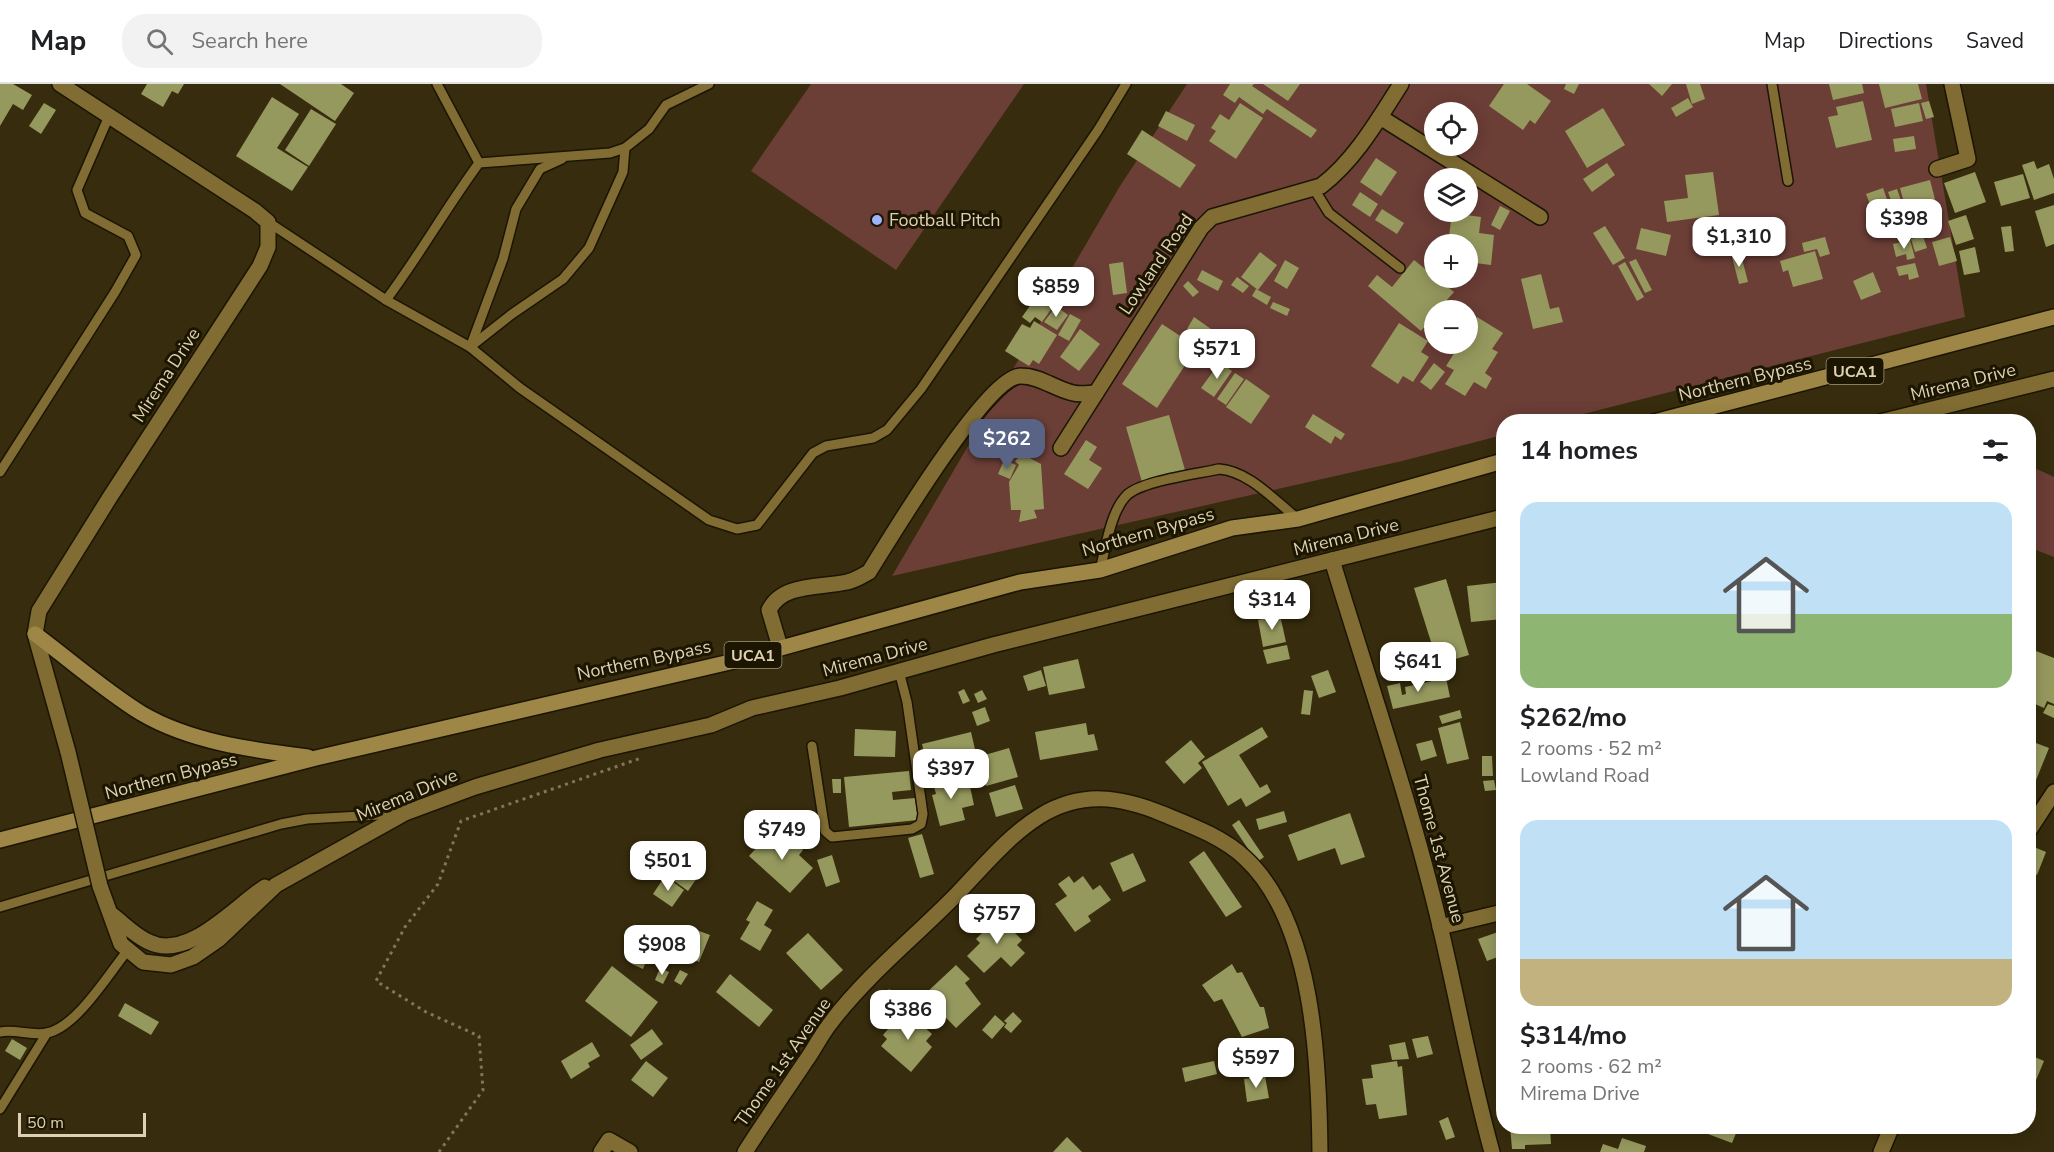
<!DOCTYPE html>
<html lang="en">
<head>
<meta charset="utf-8">
<style>
	:root { --surface:#fff; --page:#f2f2f2; --text:#202124; --muted:#757577; --line:#e0e0e0; --accent:#586386 }
	body { margin:0; font-family:"Nunito Sans",sans-serif; background:var(--page); color:var(--text); height:100vh; display:flex; flex-direction:column; font-size:22px; white-space:nowrap }
	* { box-sizing:border-box; margin:0 }
	p { font-size:20px; color:var(--muted) }
	.icon { flex:none; width:33px; height:33px; fill:none; stroke:currentColor; stroke-width:2; stroke-linecap:round; stroke-linejoin:round }
	.map { position:relative; flex:1; overflow:hidden }
	.drawer { position:absolute; left:1496px; top:330px; width:540px; height:720px; display:flex; flex-direction:column; background:var(--surface); border-radius:24px; box-shadow:0 3px 15px #0003 }
	.drawer>* { flex:none }
	.tools { position:absolute; left:1424px; top:18px; display:grid; gap:12px }
	.tools a { display:grid; place-items:center; width:54px; height:54px; border-radius:50%; background:var(--surface); box-shadow:0 3px 15px #0003; font-size:30px }
	.scale { position:absolute; left:18px; bottom:15px; width:128px; box-sizing:border-box; padding-left:6px; border:3px solid #dcd1b4; border-top:0; font-size:16px; line-height:21px; white-space:nowrap; color:#dcd1b4; -webkit-text-stroke:4px #1c1500; paint-order:stroke }
	.price { position:absolute; translate:-50% -51px; padding:0 14px; border-radius:12px; background:#fff; color:#222; font-size:20px; line-height:39px; filter:drop-shadow(0 2px 3px #0008) }
	.price::after { content:''; position:absolute; left:50%; top:36px; width:18px; height:14px; margin-left:-9px; background:inherit; clip-path:polygon(0 0,100% 0,50% 100%) }
	.price.selected { background:var(--accent); color:#fff }
	ul { padding:0; list-style:none }
	li { display:grid; align-content:center; gap:12px; height:318px; padding:0 24px }
	li span { display:grid; place-items:center; height:186px; border-radius:18px; color:#555 }
	li>.icon { margin-inline-start:auto }
	span .icon { width:108px; height:108px; fill:#fffc; stroke-width:1 }
	li b { font-size:26px }
	h2 { display:flex; justify-content:space-between; align-items:center; height:72px; padding:0 24px; font-size:26px }
	header { display:flex; align-items:center; gap:36px; box-sizing:border-box; height:84px; padding:0 30px; background:var(--surface); border-bottom:2px solid var(--line) }
	header strong { font-size:28px }
	nav { display:flex; gap:33px; margin-inline-start:auto; font-size:21px }
	.search { width:420px; height:54px; background:var(--page); display:flex; align-items:center; gap:15px; box-sizing:border-box; padding:0 21px; border-radius:24px; color:var(--muted); font-size:22px }
	.map>svg:first-child { display:block }
	.green { fill:#6b3e36; fill-rule:evenodd }
	.building { fill:#96995e }
	.lines { fill:none; stroke-linecap:round; stroke-linejoin:round }
	.service-casing { stroke:#1b1504; stroke-width:12 }
	.minor-casing { stroke:#1b1504; stroke-width:18 }
	.tertiary-casing { stroke:#1b1504; stroke-width:18 }
	.primary-casing { stroke:#1b1504; stroke-width:18 }
	.path { stroke:#817658; stroke-width:3; stroke-dasharray:3 4.5; stroke-linecap:butt }
	.service { stroke:#816d33; stroke-width:9 }
	.minor { stroke:#816d33; stroke-width:15 }
	.tertiary { stroke:#816d33; stroke-width:15 }
	.primary { stroke:#9d8646; stroke-width:15 }
	.tertiary-bridge-casing { stroke:#1b1504; stroke-width:18; stroke-linecap:butt }
	.tertiary-bridge { stroke:#816d33; stroke-width:15 }
	.poi-dot { fill:#9db4fd; stroke:#1c1500; stroke-width:2 }
	.labels { text-anchor:middle; stroke-width:6; stroke-linejoin:round; paint-order:stroke }
	.shield { fill:#1c1500; stroke:#a2997e; stroke-width:1.5 }
	.shield-label { font-size:16px; font-weight:bold; fill:#dcd1b4 }
	.poi-label { font-size:18px; fill:#dcd1b4; stroke:#1c1500; text-anchor:start }
	.street-label { font-size:18px; fill:#dcd1b4; stroke:#1c1500 }
</style>
</head>
<body>
<header>
<strong>Map</strong>
<div class="search"><svg class="icon" aria-label="search" viewBox="0 0 24 24"><circle cx="10" cy="10" r="6"/><path d="M15 15l6 6"/></svg>Search here</div>
<nav><a>Map</a><a>Directions</a><a>Saved</a></nav>
</header>
<div class="map">
<svg width="2054" height="1068" viewBox="0 0 2054 1068">
	<rect width="100%" height="100%" fill="#372c0d"/>
	<g class="green">
		<path d="M811,0H1024L896,186L751,87Z"/>
		<path d="M1187,0H1926L1965,233L1556,337L1503,338V351L1402,377L892,492L1120,102ZM1434,28H1467V62H1434ZM1434,94H1467V128H1434ZM1434,160H1467V194H1434ZM1434,226H1467V260H1434Z"/>
		<path d="M2028,381L2054,393V473L2028,463Z"/>
	</g>
	<g class="building">
		<path d="M0,0H13L32,11L23,26L13,20L0,42Z"/>
		<path d="M147,0H184L178,10L172,7L163,23L141,10Z"/>
		<path d="M280,0H341L354,9L335,37Z"/>
		<path d="M1230,0H1254L1252,2L1317,46L1311,54L1267,25L1263,30L1239,13L1235,19L1223,11Z"/>
		<path d="M1263,0H1300L1288,17Z"/>
		<path d="M1504,0H1527L1551,17L1535,40L1530,36L1523,46L1489,22Z"/>
		<path d="M1566,0H1579L1574,10L1564,5Z"/>
		<path d="M1649,0H1672L1662,12Z"/>
		<path d="M1686,0H1700L1705,15L1692,20Z"/>
		<path d="M1829,0H1862L1864,9L1833,16Z"/>
		<path d="M1879,0H1918L1922,15L1885,24Z"/>
		<path d="M272,13L299,30L277,64L308,83L292,107L236,72Z"/>
		<path d="M1688,14L1693,23L1676,33L1671,24Z"/>
		<path d="M1863,17L1872,56L1836,64L1828,33L1838,31L1836,23Z"/>
		<path d="M1929,17L1934,33L1926,35L1921,19Z"/>
		<path d="M44,19L56,26L41,50L29,42Z"/>
		<path d="M1240,19L1263,34L1236,75L1209,57L1216,47L1211,44L1220,30L1229,36Z"/>
		<path d="M1919,19L1923,37L1895,43L1891,25Z"/>
		<path d="M1603,24L1625,61L1587,84L1565,47Z"/>
		<path d="M311,25L336,40L309,82L285,66Z"/>
		<path d="M1166,27L1195,41L1187,57L1158,42Z"/>
		<path d="M1142,46L1196,81L1180,104L1127,70Z"/>
		<path d="M1914,52L1916,65L1895,68L1893,55Z"/>
		<path d="M1376,74L1397,88L1381,112L1360,98Z"/>
		<path d="M2034,77L2037,85L2049,80L2054,95V109L2034,116L2022,81Z"/>
		<path d="M1607,79L1615,91L1592,108L1583,95Z"/>
		<path d="M1713,88L1719,131L1667,138L1664,117L1688,114L1685,91Z"/>
		<path d="M1975,88L1986,118L1955,129L1944,99Z"/>
		<path d="M2023,90L2030,114L2001,122L1994,98Z"/>
		<path d="M1930,96L1938,127L1908,134L1900,104Z"/>
		<path d="M1883,104L1893,132L1877,138L1866,110Z"/>
		<path d="M1897,105L1904,125L1895,128L1888,108Z"/>
		<path d="M1360,108L1378,120L1370,133L1352,121Z"/>
		<path d="M2054,121V160L2046,163L2035,127Z"/>
		<path d="M1500,122L1510,127L1500,146L1491,141Z"/>
		<path d="M1382,125L1404,139L1397,150L1375,136Z"/>
		<path d="M1452,129L1481,133L1479,149L1494,151L1491,181L1467,178V160H1448Z"/>
		<path d="M1966,131L1974,155L1956,161L1948,137Z"/>
		<path d="M1605,142L1625,174L1613,181L1593,149Z"/>
		<path d="M2011,142L2014,167L2005,168L2001,143Z"/>
		<path d="M1641,144L1671,151L1666,172L1636,165Z"/>
		<path d="M1923,152L1927,164L1915,168L1911,155Z"/>
		<path d="M1825,153L1830,170L1820,173L1817,165L1804,168L1802,159Z"/>
		<path d="M1950,153L1957,177L1939,182L1932,158Z"/>
		<path d="M1910,156L1915,174L1907,176L1906,170L1896,173L1893,160Z"/>
		<path d="M1975,163L1980,188L1964,191L1959,167Z"/>
		<path d="M1740,167L1748,198L1739,200L1731,169Z"/>
		<path d="M1815,167L1823,195L1793,203L1788,186L1783,188L1780,177Z"/>
		<path d="M1260,168L1277,181L1258,206L1241,193Z"/>
		<path d="M1636,175L1652,206L1645,209L1629,178Z"/>
		<path d="M1285,176L1299,184L1287,205L1274,197Z"/>
		<path d="M1414,176L1454,208L1438,226H1434V232L1421,247L1368,202L1377,191L1392,203Z"/>
		<path d="M1123,178L1127,209L1113,211L1109,180Z"/>
		<path d="M1625,178L1644,213L1637,217L1618,182Z"/>
		<path d="M1915,179L1919,193L1909,196L1908,190L1899,192L1896,183Z"/>
		<path d="M1202,186L1223,197L1218,207L1197,196Z"/>
		<path d="M1873,188L1881,208L1861,216L1853,197Z"/>
		<path d="M1541,190L1550,225L1559,223L1563,238L1533,245L1521,195Z"/>
		<path d="M1237,193L1249,202L1243,209L1231,201Z"/>
		<path d="M1188,197L1199,208L1193,213L1183,202Z"/>
		<path d="M1256,205L1271,213L1267,221L1252,212Z"/>
		<path d="M1041,206L1057,217L1042,238L1035,233L1030,239L1022,233Z"/>
		<path d="M1273,218L1290,225L1287,232L1270,224Z"/>
		<path d="M1056,222L1068,231L1057,246L1044,238Z"/>
		<path d="M1070,230L1081,236L1069,257L1058,251Z"/>
		<path d="M1194,233L1211,245L1204,256L1187,245Z"/>
		<path d="M1477,233L1503,249L1492,265L1498,268L1485,289L1492,294L1486,305L1474,298L1465,312L1445,300L1454,286L1446,282L1460,260H1467V249Z"/>
		<path d="M1034,237L1057,251L1039,280L1033,276L1029,282L1005,267L1022,240L1030,244Z"/>
		<path d="M1399,239L1428,257L1421,268L1429,273L1413,298L1403,292L1398,300L1371,282Z"/>
		<path d="M1162,240L1197,263L1157,324L1122,300Z"/>
		<path d="M1080,245L1100,260L1079,287L1060,273Z"/>
		<path d="M1220,278L1232,287L1214,313L1201,304Z"/>
		<path d="M1434,279L1445,288L1431,306L1420,298Z"/>
		<path d="M1235,289L1244,295L1226,321L1217,315Z"/>
		<path d="M1246,295L1270,312L1251,340L1226,323Z"/>
		<path d="M1313,330L1345,350L1341,356L1335,352L1331,360L1305,343Z"/>
		<path d="M1169,331L1185,386L1142,398L1126,343Z"/>
		<path d="M1086,356L1097,363L1089,376L1102,384L1088,405L1064,390Z"/>
		<path d="M1022,370L1041,380L1044,425L1034,426L1037,434L1019,438L1021,426H1011L1009,398L1019,381L1015,377Z"/>
		<path d="M1004,376L1016,381L1010,395L998,390Z"/>
		<path d="M1446,495L1469,571L1438,580L1414,504Z"/>
		<path d="M1503,498V535L1471,538L1467,502Z"/>
		<path d="M1280,531L1286,558L1263,563L1258,536Z"/>
		<path d="M1287,561L1290,575L1267,580L1263,566Z"/>
		<path d="M2028,564L2054,574V620L2047,617L2044,624L2028,617Z"/>
		<path d="M1078,575L1085,604L1049,611L1043,583Z"/>
		<path d="M1041,586L1046,602L1028,607L1023,592Z"/>
		<path d="M1328,586L1336,608L1319,614L1311,592Z"/>
		<path d="M1446,594L1450,613L1393,625L1387,602L1400,599L1402,611L1406,610L1405,603Z"/>
		<path d="M964,605L970,617L963,620L958,608Z"/>
		<path d="M982,606L987,615L978,619L974,610Z"/>
		<path d="M1304,606L1313,607L1310,631L1301,630Z"/>
		<path d="M2048,620L2054,622V634L2043,629Z"/>
		<path d="M985,623L990,637L977,642L972,628Z"/>
		<path d="M1460,626L1462,634L1442,640L1439,632Z"/>
		<path d="M1460,638L1469,675L1447,680L1438,644Z"/>
		<path d="M1086,639L1088,651L1094,650L1098,666L1040,676L1035,648Z"/>
		<path d="M1262,643L1268,653L1239,671L1260,704L1267,700L1271,708L1246,723L1241,714L1228,722L1202,678Z"/>
		<path d="M855,645L896,647L895,673L854,672Z"/>
		<path d="M971,648L977,674L928,685L922,660Z"/>
		<path d="M1191,656L1205,673L1198,679L1202,684L1184,700L1165,678Z"/>
		<path d="M1432,656L1437,672L1421,677L1416,660Z"/>
		<path d="M2028,656L2049,664L2030,711L2028,710Z"/>
		<path d="M1009,664L1018,693L986,702L978,673Z"/>
		<path d="M1482,672H1492L1493,692H1482Z"/>
		<path d="M909,687L911,706L892,708L893,716L915,714L918,736L849,743L844,693Z"/>
		<path d="M948,690L951,703L969,698L974,721L962,724L965,736L940,742L932,711L936,710L932,695Z"/>
		<path d="M832,695H841V709H833Z"/>
		<path d="M1494,696L1496,706L1485,707L1483,697Z"/>
		<path d="M1015,701L1023,725L996,733L989,709Z"/>
		<path d="M1284,727L1287,738L1259,746L1256,735Z"/>
		<path d="M1350,729L1365,773L1341,781L1335,764L1298,777L1288,751Z"/>
		<path d="M1239,736L1264,773L1257,778L1232,741Z"/>
		<path d="M773,746L784,756L787,752L803,766L799,771L813,784L790,809L749,772Z"/>
		<path d="M922,750L934,790L920,794L908,754Z"/>
		<path d="M678,759L688,767L680,777L699,791L688,807L666,791L675,778L668,773Z"/>
		<path d="M2034,763L2046,768L2037,791L2028,787V777Z"/>
		<path d="M1204,767L1242,823L1226,833L1189,778Z"/>
		<path d="M1133,769L1146,797L1123,808L1110,779Z"/>
		<path d="M832,771L840,798L826,803L817,776Z"/>
		<path d="M665,792L684,806L672,823L653,810Z"/>
		<path d="M1069,792L1074,799L1083,792L1093,806L1100,801L1111,816L1088,832L1091,837L1075,848L1055,820L1067,812L1058,800Z"/>
		<path d="M757,817L773,826L764,841L772,846L760,867L740,855L750,838L746,836Z"/>
		<path d="M1004,827L1015,839L1010,844L1022,856L1017,861L1025,869L1011,883L1001,873L984,889L967,872L980,859L976,855Z"/>
		<path d="M699,847L710,851L699,878L680,870L684,861L692,864Z"/>
		<path d="M1498,848L1503,859V871L1487,877L1478,855Z"/>
		<path d="M808,849L843,886L821,906L786,869Z"/>
		<path d="M638,866L649,870L643,885L632,880Z"/>
		<path d="M1232,880L1237,889L1242,888L1260,923H1264L1269,944L1242,953L1222,915L1214,918L1202,901Z"/>
		<path d="M956,881L970,895L965,899L981,920L956,944L924,911Z"/>
		<path d="M612,882L658,918L631,953L585,917Z"/>
		<path d="M660,884L669,888L663,900L655,896Z"/>
		<path d="M680,886L688,890L681,901L674,897Z"/>
		<path d="M730,890L773,926L759,943L716,908Z"/>
		<path d="M889,905L911,918L901,935L879,922Z"/>
		<path d="M125,919L159,938L151,951L118,932Z"/>
		<path d="M913,926L926,937L923,942L932,950L926,957L932,963L911,988L881,962L887,955L883,951L893,939L898,944Z"/>
		<path d="M1013,928L1022,937L1011,949L1004,943L1007,939L1004,937Z"/>
		<path d="M995,931L1005,940L992,955L982,946Z"/>
		<path d="M652,945L663,960L641,976L630,961Z"/>
		<path d="M1428,952L1433,970L1417,974L1412,955Z"/>
		<path d="M12,955L27,964L20,976L5,967Z"/>
		<path d="M592,958L600,972L588,979L590,983L571,995L561,977Z"/>
		<path d="M1405,958L1409,975L1392,976L1389,961Z"/>
		<path d="M2028,970L2044,977L2034,1001L2028,998Z"/>
		<path d="M646,977L668,994L653,1013L631,996Z"/>
		<path d="M1214,977L1217,990L1185,998L1182,984Z"/>
		<path d="M1397,977L1398,983L1402,982L1407,1031L1379,1035L1376,1020L1366,1021L1362,995L1373,994L1371,981Z"/>
		<path d="M1265,992L1269,1014L1247,1018L1244,995Z"/>
		<path d="M1448,1033L1455,1053L1446,1056L1439,1037Z"/>
		<path d="M1510,1042H1550L1551,1060L1525,1061V1065H1512Z"/>
		<path d="M1711,1042H1739L1732,1059L1708,1050Z"/>
		<path d="M1067,1053L1082,1068H1053Z"/>
		<path d="M1622,1054L1646,1062L1644,1068H1600L1603,1060L1618,1065Z"/>
	</g>
	<g class="lines">
		<g class="service-casing">
			<g id="service">
				<path d="M437,0L479,79"/>
				<path d="M1772,0L1788,97"/>
				<path d="M1314,105L1329,129L1400,184"/>
				<path d="M268,138L386,216L470,263L520,304L709,436L737,445L757,441L813,369L826,362L873,354L887,346L921,305L1098,46L1126,0"/>
				<path d="M386,216C419,172 446,124 479,79L610,69L625,64L649,45L666,21L709,0"/>
				<path d="M471,261L503,175L516,125L540,85L562,75"/>
				<path d="M470,263L512,230L563,195L589,164L623,88L625,64"/>
				<path d="M0,388L115,208L136,171L128,152L85,129L77,106L109,32"/>
				<path d="M1100,486C1106,464 1110,429 1126,412C1140,397 1197,390 1219,385C1249,387 1275,417 1298,435"/>
				<path d="M812,662L825,747L832,753L912,745L921,740L923,730L907,618L899,587"/>
				<path d="M0,823L281,740L307,735L397,730"/>
				<path d="M0,948C15,945 32,952 47,949C77,943 109,889 128,866"/>
				<path d="M0,1025L47,949"/>
			</g>
		</g>
		<g class="minor-casing">
			<g id="minor">
				<path d="M1380,33L1540,133"/>
				<path d="M1937,85L1968,75L1952,0"/>
				<path d="M1061,364L1201,144L1212,133L1321,102C1355,76 1378,36 1401,0"/>
				<path d="M1332,476C1369,598 1411,719 1440,842C1458,918 1471,993 1492,1068"/>
				<path d="M780,563L769,526C782,499 820,504 847,498C854,497 862,492 869,488C889,456 988,291 1021,292C1040,292 1055,305 1073,309C1080,311 1089,309 1096,309"/>
				<path d="M2028,748L2054,708"/>
				<path d="M1440,843L1503,828"/>
				<path d="M601,1068L609,1056L630,1068"/>
				<path d="M745,1068C764,1038 785,1008 805,978C815,964 822,949 832,937C868,890 916,852 957,810C983,783 1008,752 1040,732C1081,707 1120,712 1163,730C1190,741 1223,753 1245,774C1314,838 1319,979 1320,1068"/>
				<path d="M1881,1068L1892,1042"/>
			</g>
		</g>
		<g class="tertiary-casing">
			<g id="tertiary">
				<path d="M60,0L255,127L268,138V163L260,182L110,413L39,527L35,550L68,668"/>
				<path d="M1880,338L2054,295"/>
				<path d="M100,802L121,860L143,878L171,881L193,873L219,855L276,801L405,729L475,703L600,666L711,641L752,624L840,604L993,561L1503,433"/>
				<path d="M111,830C123,839 135,852 149,858C188,877 234,823 265,803"/>
			</g>
		</g>
		<g class="primary-casing">
			<g id="primary">
				<path d="M1654,338L2054,233"/>
				<path d="M35,550C70,576 104,606 141,629C190,658 252,666 308,673"/>
				<path d="M0,756L316,674L730,578L1020,498L1100,486L1232,444L1298,435L1503,377"/>
			</g>
		</g>
		<path class="path" d="M439,1068L483,1006L479,952L426,928L376,897L405,843L438,800L461,737L641,674"/>
		<use href="#service" class="service"/>
		<use href="#minor" class="minor"/>
		<use href="#tertiary" class="tertiary"/>
		<use href="#primary" class="primary"/>
		<g class="tertiary-bridge-casing">
			<path id="tertiary-bridge" d="M68,668L100,802"/>
		</g>
		<use href="#tertiary-bridge" class="tertiary-bridge"/>
	</g>
	<circle class="poi-dot" cx="877" cy="136" r="6"/>
	<g class="labels">
		<g class="shield">
			<rect x="1826.5" y="274" width="57" height="26" rx="4.5"/>
			<rect x="724.5" y="558" width="57" height="26" rx="4.5"/>
		</g>
		<g class="shield-label">
			<text x="1855" y="293">UCA1</text>
			<text x="753" y="577">UCA1</text>
		</g>
		<g class="poi-label">
			<text x="889" y="142">Football Pitch</text>
		</g>
		<g class="street-label">
			<text transform="translate(1156 180) rotate(-56)" y="6">Lowland Road</text>
			<text transform="translate(166 291) rotate(-57)" y="6">Mirema Drive</text>
			<text transform="translate(1745 295) rotate(-14)" y="6">Northern Bypass</text>
			<text transform="translate(1963 298) rotate(-14)" y="6">Mirema Drive</text>
			<text transform="translate(1148 448) rotate(-16)" y="6">Northern Bypass</text>
			<text transform="translate(1346 453) rotate(-14)" y="6">Mirema Drive</text>
			<text transform="translate(875 573) rotate(-15)" y="6">Mirema Drive</text>
			<text transform="translate(644 576) rotate(-12)" y="6">Northern Bypass</text>
			<text transform="translate(171 692) rotate(-15)" y="6">Northern Bypass</text>
			<text transform="translate(407 711) rotate(-23)" y="6">Mirema Drive</text>
			<text transform="translate(1439 765) rotate(75)" y="6">Thome 1st Avenue</text>
			<text transform="translate(783 978) rotate(-55)" y="6">Thome 1st Avenue</text>
		</g>
	</g>
</svg>
<div class="tools">
<a><svg class="icon" aria-label="locate" viewBox="0 0 24 24"><circle cx="12" cy="12" r="6"/><path d="M12 2v4M12 18v4M2 12h4M18 12h4"/></svg></a>
<a><svg class="icon" aria-label="layers" viewBox="0 0 24 24"><path d="M12 4l9 5-9 5-9-5zM3 14l9 5 9-5"/></svg></a>
<a>+</a>
<a>−</a>
</div>
<div class="scale">50 m</div>
<b class="price" style="left:1904px;top:166px">$398</b>
<b class="price" style="left:1739px;top:184px">$1,310</b>
<b class="price" style="left:1056px;top:234px">$859</b>
<b class="price" style="left:1217px;top:296px">$571</b>
<b class="price selected" style="left:1007px;top:386px">$262</b>
<b class="price" style="left:1272px;top:547px">$314</b>
<b class="price" style="left:1418px;top:609px">$641</b>
<b class="price" style="left:951px;top:716px">$397</b>
<b class="price" style="left:782px;top:777px">$749</b>
<b class="price" style="left:668px;top:808px">$501</b>
<b class="price" style="left:997px;top:861px">$757</b>
<b class="price" style="left:662px;top:892px">$908</b>
<b class="price" style="left:908px;top:957px">$386</b>
<b class="price" style="left:1256px;top:1005px">$597</b>
<section class="drawer">
<h2>14 homes<svg class="icon" aria-label="filters" viewBox="0 0 24 24"><path d="M4 7h16M4 17h16"/><circle cx="9" cy="7" r="2"/><circle cx="15" cy="17" r="2"/></svg></h2>
<ul>
<li><span style="background:linear-gradient(#bfe0f5 60%,#8fb573 0)"><svg class="icon" aria-label="home" viewBox="0 0 24 24"><path d="M3 11l9-7 9 7M6 9v11h12V9"/></svg></span><div><b>$262/mo</b><p>2 rooms · 52 m²</p><p>Lowland Road</p></div></li>
<li><span style="background:linear-gradient(#bfe0f5 75%,#c2b280 0)"><svg class="icon" aria-label="home" viewBox="0 0 24 24"><path d="M3 11l9-7 9 7M6 9v11h12V9"/></svg></span><div><b>$314/mo</b><p>2 rooms · 62 m²</p><p>Mirema Drive</p></div></li>
</ul>
</section>
</div>
</body>
</html>
